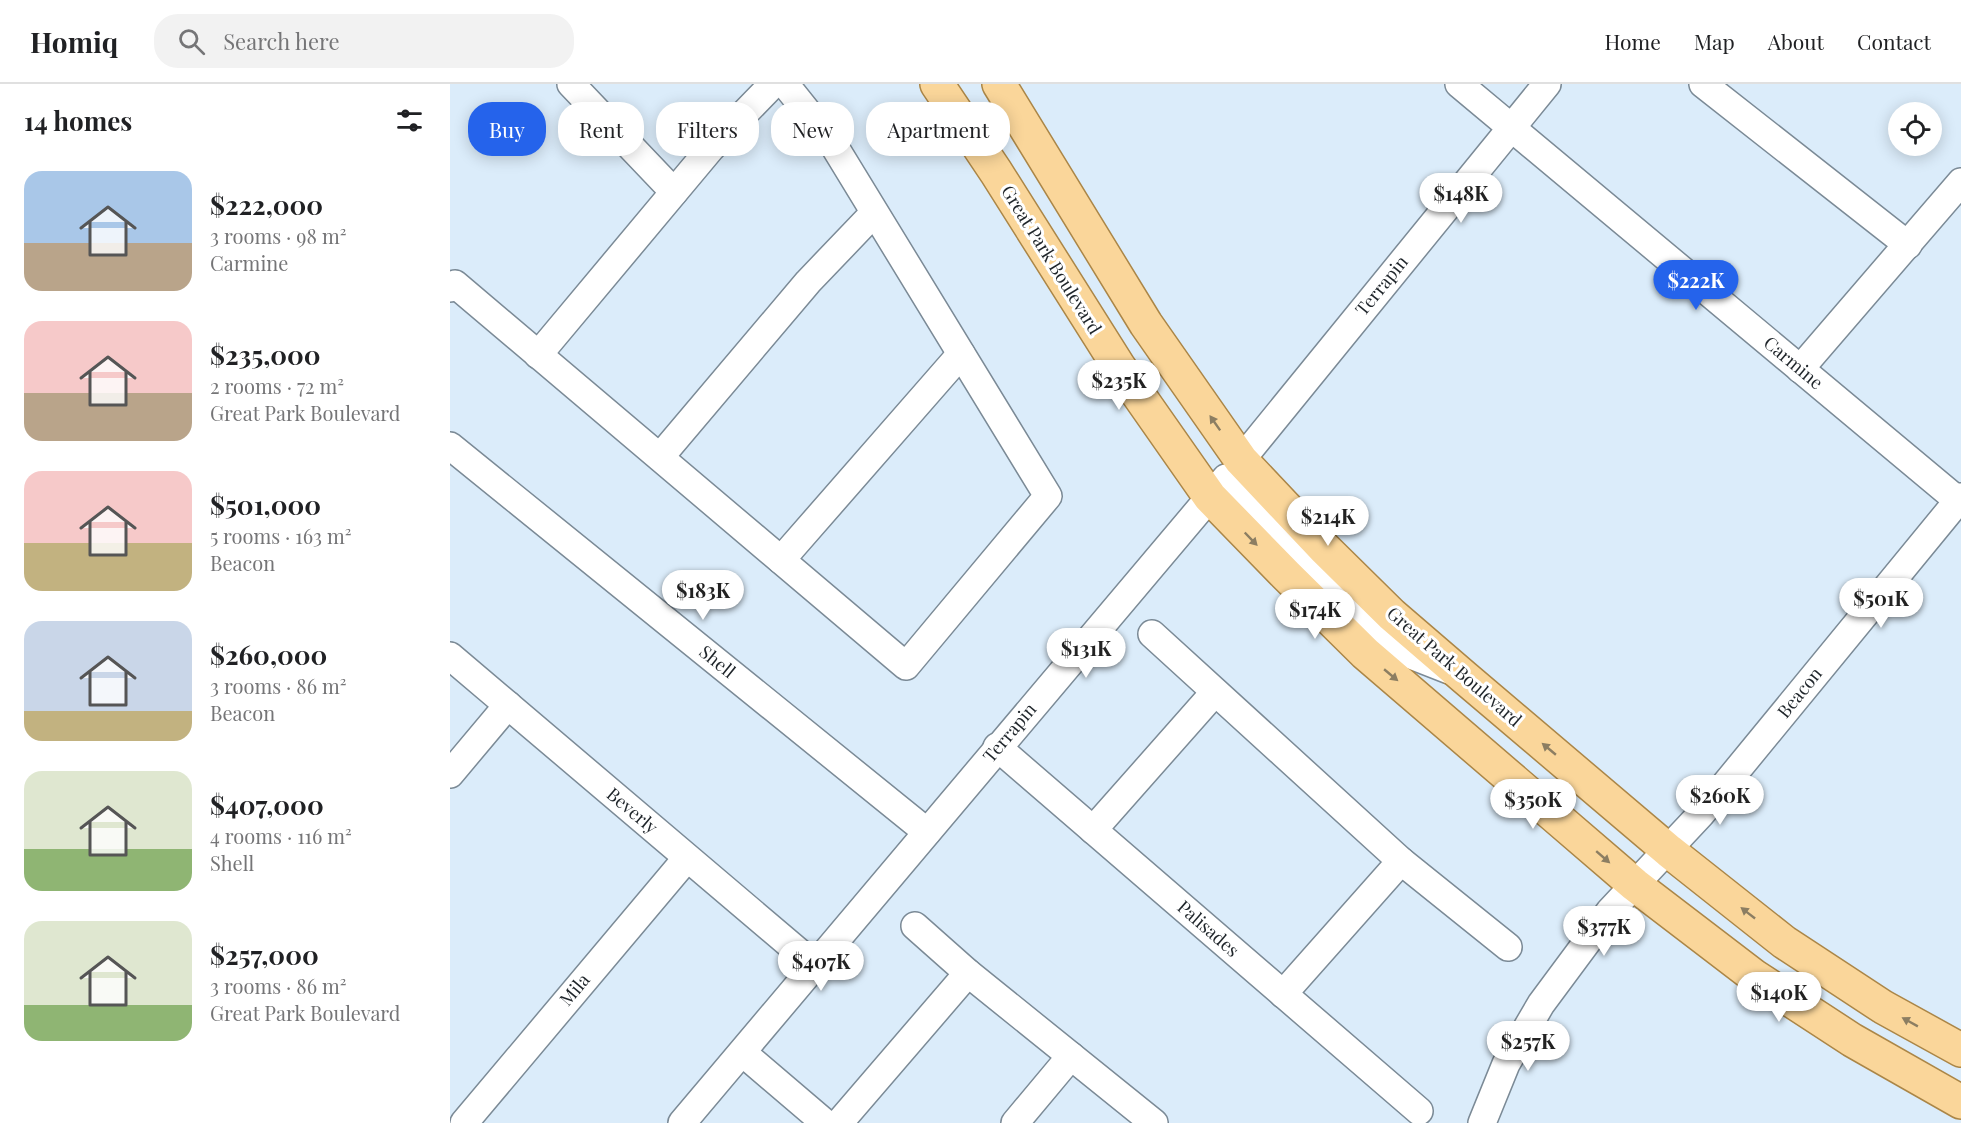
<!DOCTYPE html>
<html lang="en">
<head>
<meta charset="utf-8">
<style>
	:root { --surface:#fff; --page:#f2f2f2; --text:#202124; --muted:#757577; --line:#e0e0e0; --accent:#2563eb }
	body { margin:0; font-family:"Playfair Display",serif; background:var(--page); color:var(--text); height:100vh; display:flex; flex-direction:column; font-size:22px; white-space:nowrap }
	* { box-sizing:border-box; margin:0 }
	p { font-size:20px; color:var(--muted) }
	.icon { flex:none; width:33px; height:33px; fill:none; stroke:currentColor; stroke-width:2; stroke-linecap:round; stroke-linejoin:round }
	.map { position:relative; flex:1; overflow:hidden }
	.details { display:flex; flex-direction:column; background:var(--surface); width:450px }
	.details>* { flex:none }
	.hud { position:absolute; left:18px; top:18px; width:570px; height:54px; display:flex; gap:12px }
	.controls { position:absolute; left:1438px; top:18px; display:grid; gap:12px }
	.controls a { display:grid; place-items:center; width:54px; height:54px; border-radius:50%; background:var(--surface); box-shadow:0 3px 15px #0003; font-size:30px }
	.price { position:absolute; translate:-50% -51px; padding:0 14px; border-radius:21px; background:#fff; color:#222; font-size:20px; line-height:39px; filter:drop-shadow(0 2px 3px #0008) }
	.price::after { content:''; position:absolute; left:50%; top:36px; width:18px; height:14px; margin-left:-9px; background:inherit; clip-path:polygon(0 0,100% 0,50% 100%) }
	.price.current { background:var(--accent); color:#fff }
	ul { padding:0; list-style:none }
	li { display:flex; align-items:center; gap:18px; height:150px; padding:0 24px }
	li span { display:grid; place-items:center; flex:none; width:168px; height:120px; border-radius:18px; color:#555 }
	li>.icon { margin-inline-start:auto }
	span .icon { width:72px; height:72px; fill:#fffc; stroke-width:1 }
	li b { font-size:26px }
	h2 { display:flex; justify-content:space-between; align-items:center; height:72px; padding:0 24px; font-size:26px }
	.tag { padding:0 21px; border-radius:24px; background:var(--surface); box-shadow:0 3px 15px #0003; font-size:21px; line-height:54px }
	.tag.current { background:var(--accent); color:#fff }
	header { display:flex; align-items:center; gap:36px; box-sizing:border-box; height:84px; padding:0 30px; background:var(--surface); border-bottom:2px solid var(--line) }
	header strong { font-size:28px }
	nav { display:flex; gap:33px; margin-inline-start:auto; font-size:21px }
	.search { width:420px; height:54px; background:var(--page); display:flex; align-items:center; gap:15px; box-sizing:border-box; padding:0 21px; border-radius:24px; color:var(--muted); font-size:22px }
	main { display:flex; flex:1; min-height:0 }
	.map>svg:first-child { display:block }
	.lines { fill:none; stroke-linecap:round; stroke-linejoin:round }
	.minor-casing { stroke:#7b8a96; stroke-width:30 }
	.major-casing { stroke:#ab8647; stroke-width:36 }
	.minor { stroke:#fff; stroke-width:27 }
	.major { stroke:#fad69a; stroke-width:33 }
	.oneway { fill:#8c7e62 }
	.labels { text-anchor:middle; stroke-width:6; stroke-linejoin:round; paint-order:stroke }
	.street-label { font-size:18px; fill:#1f252a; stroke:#fff }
</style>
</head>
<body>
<header>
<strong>Homiq</strong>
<div class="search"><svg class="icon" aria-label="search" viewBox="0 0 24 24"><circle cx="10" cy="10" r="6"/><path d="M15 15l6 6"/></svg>Search here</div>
<nav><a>Home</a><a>Map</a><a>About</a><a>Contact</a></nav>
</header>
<main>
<section class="details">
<h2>14 homes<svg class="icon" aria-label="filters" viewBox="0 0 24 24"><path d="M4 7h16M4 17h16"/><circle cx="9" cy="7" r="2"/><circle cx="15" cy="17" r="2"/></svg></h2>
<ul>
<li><span style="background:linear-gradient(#a9c7e8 60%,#b9a48a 0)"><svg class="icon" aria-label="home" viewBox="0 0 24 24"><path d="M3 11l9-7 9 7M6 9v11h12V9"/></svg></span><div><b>$222,000</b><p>3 rooms · 98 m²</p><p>Carmine</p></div></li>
<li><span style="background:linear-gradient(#f6c9c9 60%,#b9a48a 0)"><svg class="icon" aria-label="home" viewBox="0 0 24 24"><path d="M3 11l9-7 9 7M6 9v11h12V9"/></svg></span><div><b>$235,000</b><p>2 rooms · 72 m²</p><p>Great Park Boulevard</p></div></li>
<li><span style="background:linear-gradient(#f6c9c9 60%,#c2b280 0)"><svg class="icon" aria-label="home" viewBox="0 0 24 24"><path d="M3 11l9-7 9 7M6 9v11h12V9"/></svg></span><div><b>$501,000</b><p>5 rooms · 163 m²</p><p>Beacon</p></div></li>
<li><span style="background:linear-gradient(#c9d6e8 75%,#c2b280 0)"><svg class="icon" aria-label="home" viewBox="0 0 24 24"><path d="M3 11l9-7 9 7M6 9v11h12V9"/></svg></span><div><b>$260,000</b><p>3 rooms · 86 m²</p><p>Beacon</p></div></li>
<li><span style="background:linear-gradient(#dfe7d0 65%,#8fb573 0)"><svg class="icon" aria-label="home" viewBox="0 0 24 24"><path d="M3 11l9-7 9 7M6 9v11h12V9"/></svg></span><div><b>$407,000</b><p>4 rooms · 116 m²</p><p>Shell</p></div></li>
<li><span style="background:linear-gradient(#dfe7d0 70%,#8fb573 0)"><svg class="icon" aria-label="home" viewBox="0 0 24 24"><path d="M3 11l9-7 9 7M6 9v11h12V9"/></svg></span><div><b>$257,000</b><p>3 rooms · 86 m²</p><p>Great Park Boulevard</p></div></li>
</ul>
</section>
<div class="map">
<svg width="1511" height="1039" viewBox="0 0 1511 1039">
	<rect width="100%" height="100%" fill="#dbecfa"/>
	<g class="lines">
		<g class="minor-casing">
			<g id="minor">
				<path d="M121,0L224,108"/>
				<path d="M1009,0L1511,419"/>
				<path d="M1253,0L1458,161"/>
				<path d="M0,204L5,200L456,582L598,412L383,60L335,0"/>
				<path d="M88,271L261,64L323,0"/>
				<path d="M1350,285L1511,98"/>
				<path d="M0,362L477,748"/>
				<path d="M210,373L358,198L424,129"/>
				<path d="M791,376L1097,0"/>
				<path d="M331,476L511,270"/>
				<path d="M702,550L951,777L833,910"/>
				<path d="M0,572L364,881"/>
				<path d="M547,663L969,1027"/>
				<path d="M0,690L58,621"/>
				<path d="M643,746L765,608"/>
				<path d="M951,777L1058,863"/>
				<path d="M465,842L518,889"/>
				<path d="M293,969L375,1039"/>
				<path d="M14,1039L237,774"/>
				<path d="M232,1039L776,394L953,568L999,586"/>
				<path d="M389,1039L518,889L704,1039"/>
				<path d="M565,1039L621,972"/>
				<path d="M1032,1039L1056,980L1091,920L1160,827L1251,730L1511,413"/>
			</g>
		</g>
		<g class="major-casing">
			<g id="major">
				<path d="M487,0L546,88L669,283L760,413L836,491L915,569L1185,801L1304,892L1402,956L1511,1018"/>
				<path d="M549,0L696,240L791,376L874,464L942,531L1014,593L1219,767L1334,858L1433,923L1511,966"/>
			</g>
		</g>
		<use href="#minor" class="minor"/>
		<use href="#major" class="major"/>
	</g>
	<defs><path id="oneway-solid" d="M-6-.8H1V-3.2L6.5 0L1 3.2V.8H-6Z" transform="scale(1.5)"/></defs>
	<g class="oneway">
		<use href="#oneway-solid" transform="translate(765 339) rotate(-125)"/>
		<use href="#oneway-solid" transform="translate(801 455) rotate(46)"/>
		<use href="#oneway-solid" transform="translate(941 591) rotate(40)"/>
		<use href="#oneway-solid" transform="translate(1099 665) rotate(-140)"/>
		<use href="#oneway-solid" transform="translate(1153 773) rotate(41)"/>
		<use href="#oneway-solid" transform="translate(1298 829) rotate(-142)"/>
		<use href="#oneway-solid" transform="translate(1460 938) rotate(-151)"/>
	</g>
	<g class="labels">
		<g class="street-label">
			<text transform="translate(601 176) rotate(58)" y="6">Great Park Boulevard</text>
			<text transform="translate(932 202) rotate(-51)" y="6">Terrapin</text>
			<text transform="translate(1343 279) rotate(40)" y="6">Carmine</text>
			<text transform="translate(267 578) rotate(39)" y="6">Shell</text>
			<text transform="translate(1004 583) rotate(41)" y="6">Great Park Boulevard</text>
			<text transform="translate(1350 609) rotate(-51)" y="6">Beacon</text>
			<text transform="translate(560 649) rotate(-50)" y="6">Terrapin</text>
			<text transform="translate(182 727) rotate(40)" y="6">Beverly</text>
			<text transform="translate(758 845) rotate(41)" y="6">Palisades</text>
			<text transform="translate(125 906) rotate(-50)" y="6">Mila</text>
		</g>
	</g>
</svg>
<div class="controls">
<a><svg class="icon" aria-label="locate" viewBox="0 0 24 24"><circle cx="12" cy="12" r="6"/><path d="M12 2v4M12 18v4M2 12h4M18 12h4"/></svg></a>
</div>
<b class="price" style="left:1011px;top:140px">$148K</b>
<b class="price current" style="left:1246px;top:227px">$222K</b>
<b class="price" style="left:669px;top:327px">$235K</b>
<b class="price" style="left:878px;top:463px">$214K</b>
<b class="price" style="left:253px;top:537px">$183K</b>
<b class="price" style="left:1431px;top:545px">$501K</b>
<b class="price" style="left:865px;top:556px">$174K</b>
<b class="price" style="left:636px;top:595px">$131K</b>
<b class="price" style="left:1270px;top:742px">$260K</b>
<b class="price" style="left:1083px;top:746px">$350K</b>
<b class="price" style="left:1154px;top:873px">$377K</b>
<b class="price" style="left:371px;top:908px">$407K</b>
<b class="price" style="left:1329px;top:939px">$140K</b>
<b class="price" style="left:1078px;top:988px">$257K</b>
<div class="hud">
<a class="tag current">Buy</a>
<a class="tag">Rent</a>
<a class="tag">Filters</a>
<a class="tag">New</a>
<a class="tag">Apartment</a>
</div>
</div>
</main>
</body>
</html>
